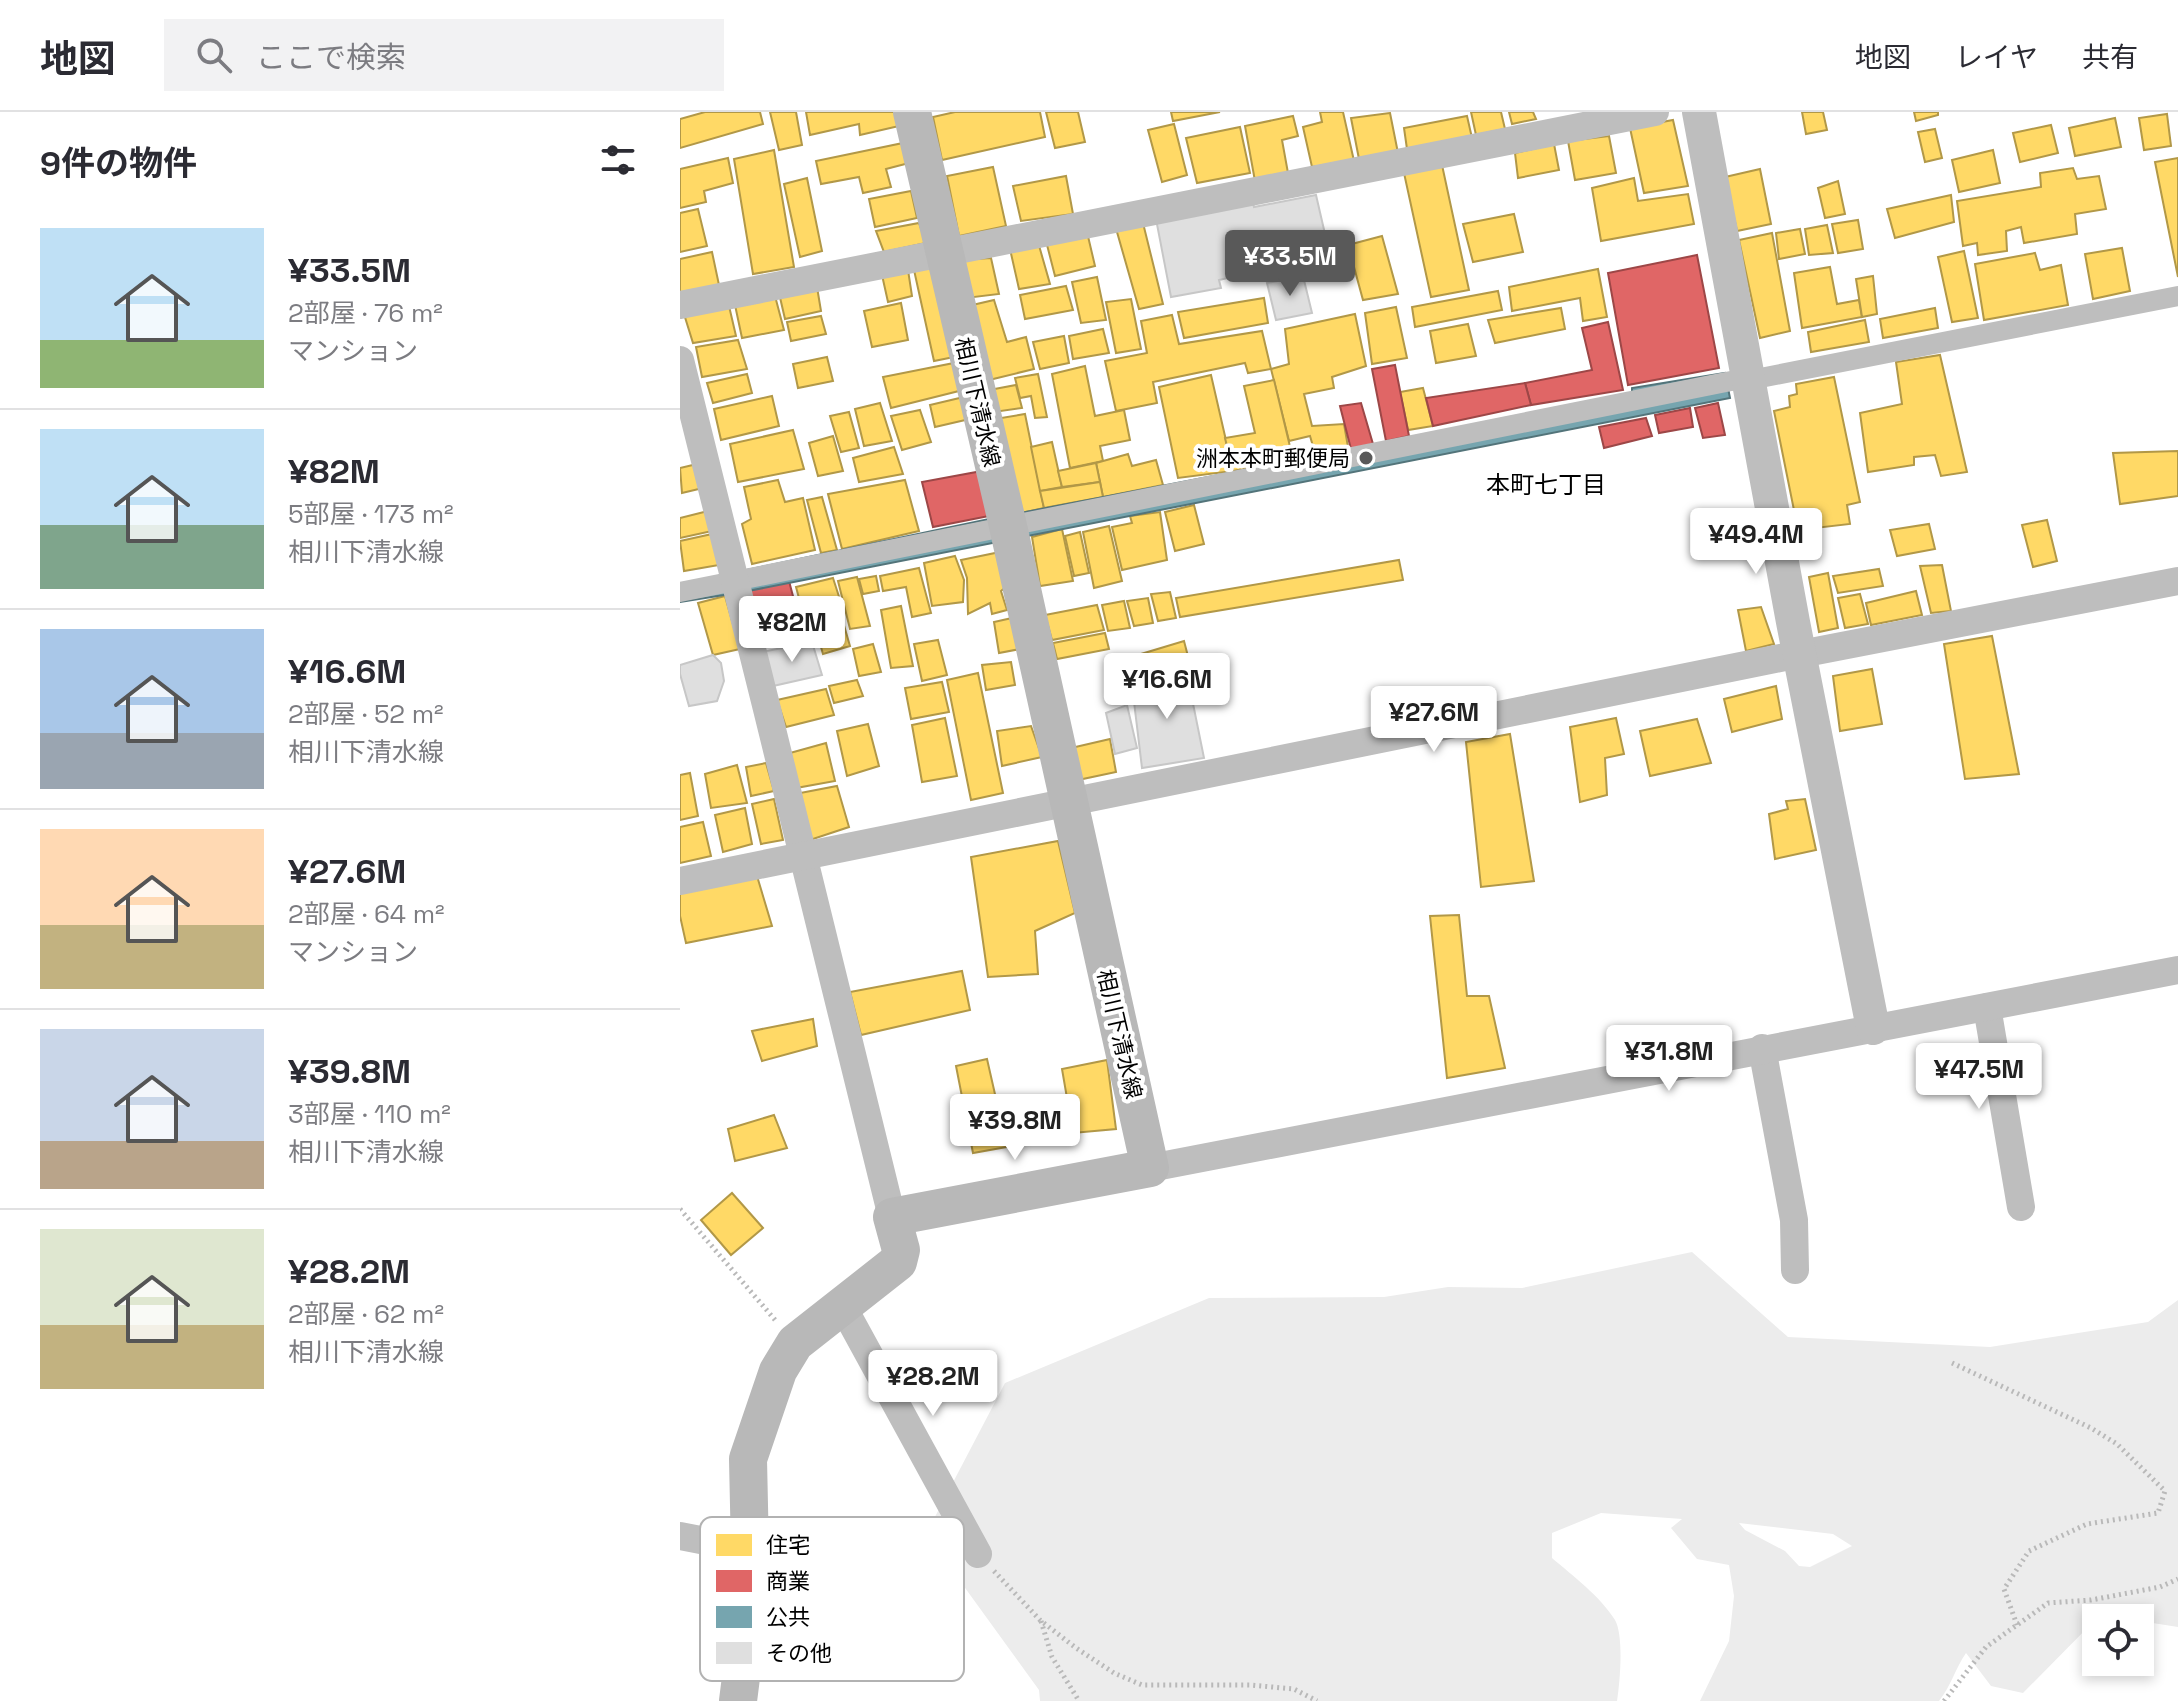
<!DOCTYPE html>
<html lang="ja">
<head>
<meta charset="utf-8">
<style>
	:root { --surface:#fff; --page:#f2f2f3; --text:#2b2b33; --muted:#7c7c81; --line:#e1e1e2; --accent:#595959 }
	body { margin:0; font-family:"Space Grotesk","Noto Sans JP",sans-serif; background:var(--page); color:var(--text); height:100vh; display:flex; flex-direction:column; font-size:30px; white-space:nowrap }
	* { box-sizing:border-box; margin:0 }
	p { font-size:26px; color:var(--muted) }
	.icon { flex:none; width:44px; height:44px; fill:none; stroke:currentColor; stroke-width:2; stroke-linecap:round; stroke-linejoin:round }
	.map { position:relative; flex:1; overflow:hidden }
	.side { display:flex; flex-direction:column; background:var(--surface); width:680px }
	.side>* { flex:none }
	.buttons { position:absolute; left:1402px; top:1492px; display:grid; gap:16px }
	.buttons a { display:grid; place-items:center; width:72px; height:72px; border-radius:0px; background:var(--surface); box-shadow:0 4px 12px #0003; font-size:40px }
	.price { position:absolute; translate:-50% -68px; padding:0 18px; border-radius:8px; background:#fff; color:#222; font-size:26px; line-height:52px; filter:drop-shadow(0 2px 4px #0008) }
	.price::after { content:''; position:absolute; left:50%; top:48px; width:24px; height:18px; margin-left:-12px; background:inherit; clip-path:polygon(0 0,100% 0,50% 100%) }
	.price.on { background:var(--accent); color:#fff }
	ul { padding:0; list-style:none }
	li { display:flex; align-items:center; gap:24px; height:200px; padding:0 40px }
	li+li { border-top:2px solid var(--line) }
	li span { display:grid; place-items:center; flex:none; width:224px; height:160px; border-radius:0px; color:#555 }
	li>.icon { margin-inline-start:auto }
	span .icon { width:96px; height:96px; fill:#fffc; stroke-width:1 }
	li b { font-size:34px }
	h2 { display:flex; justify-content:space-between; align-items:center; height:96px; padding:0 40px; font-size:34px }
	header { display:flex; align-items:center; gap:48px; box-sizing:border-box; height:112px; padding:0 40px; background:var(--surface); border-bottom:2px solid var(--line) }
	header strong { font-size:38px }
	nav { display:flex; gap:44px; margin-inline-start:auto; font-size:28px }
	.search { width:560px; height:72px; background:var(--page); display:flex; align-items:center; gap:20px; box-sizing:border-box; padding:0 28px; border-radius:0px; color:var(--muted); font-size:30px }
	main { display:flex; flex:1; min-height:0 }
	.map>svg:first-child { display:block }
	.green { fill:#ececec; fill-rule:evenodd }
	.homes { fill:#ffd966; stroke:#b29847; stroke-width:2 }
	.shops { fill:#e06666; stroke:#9d4747; stroke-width:2 }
	.public { fill:#76a5af; stroke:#53747a; stroke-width:2 }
	.building { fill:#dfdfdf; stroke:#c7c7c7; stroke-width:2 }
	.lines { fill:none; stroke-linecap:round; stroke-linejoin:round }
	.path { stroke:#b9b9b9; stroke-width:5; stroke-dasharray:2 4; stroke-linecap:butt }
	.pedestrian { stroke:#bebebe; stroke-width:20 }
	.minor { stroke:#bebebe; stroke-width:28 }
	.tertiary { stroke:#bebebe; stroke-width:34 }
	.secondary { stroke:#b8b8b8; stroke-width:38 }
	.poi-dot { fill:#595959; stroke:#fff; stroke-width:3 }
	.labels { text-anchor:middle; stroke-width:8; stroke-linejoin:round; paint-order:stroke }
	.street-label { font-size:22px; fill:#000; stroke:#fff }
	.poi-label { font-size:22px; fill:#000; stroke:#fff; text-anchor:end }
	.neighbourhood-label { font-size:24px; fill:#000; stroke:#fff }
	.key { fill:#fff; stroke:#b2b2b2; stroke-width:2 }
	.key-label { font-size:22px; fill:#000 }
</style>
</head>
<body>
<header>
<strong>地図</strong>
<div class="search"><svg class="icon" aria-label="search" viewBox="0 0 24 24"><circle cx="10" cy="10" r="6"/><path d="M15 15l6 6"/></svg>ここで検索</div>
<nav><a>地図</a><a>レイヤ</a><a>共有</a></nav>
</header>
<main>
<section class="side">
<h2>9件の物件<svg class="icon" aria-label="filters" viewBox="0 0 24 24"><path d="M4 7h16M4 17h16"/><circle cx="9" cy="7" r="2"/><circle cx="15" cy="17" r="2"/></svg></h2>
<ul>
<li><span style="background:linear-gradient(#bfe0f5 70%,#8fb573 0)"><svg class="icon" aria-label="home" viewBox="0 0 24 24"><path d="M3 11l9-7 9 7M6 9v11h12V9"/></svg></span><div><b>¥33.5M</b><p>2部屋 · 76 m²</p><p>マンション</p></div></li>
<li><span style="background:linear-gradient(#bfe0f5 60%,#7fa58c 0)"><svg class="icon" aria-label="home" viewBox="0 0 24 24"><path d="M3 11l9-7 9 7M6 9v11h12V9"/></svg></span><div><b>¥82M</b><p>5部屋 · 173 m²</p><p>相川下清水線</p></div></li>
<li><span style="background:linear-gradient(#a9c7e8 65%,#9aa5b1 0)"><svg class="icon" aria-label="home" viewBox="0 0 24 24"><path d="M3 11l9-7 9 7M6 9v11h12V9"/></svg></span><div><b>¥16.6M</b><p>2部屋 · 52 m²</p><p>相川下清水線</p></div></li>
<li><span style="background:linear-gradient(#ffd9b3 60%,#c2b280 0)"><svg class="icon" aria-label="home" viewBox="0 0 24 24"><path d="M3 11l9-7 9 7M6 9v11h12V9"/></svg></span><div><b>¥27.6M</b><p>2部屋 · 64 m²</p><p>マンション</p></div></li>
<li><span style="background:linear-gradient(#c9d6e8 70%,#b9a48a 0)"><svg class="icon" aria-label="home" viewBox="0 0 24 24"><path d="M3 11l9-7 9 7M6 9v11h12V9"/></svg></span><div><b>¥39.8M</b><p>3部屋 · 110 m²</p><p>相川下清水線</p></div></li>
<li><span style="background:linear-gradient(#dfe7d0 60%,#c2b280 0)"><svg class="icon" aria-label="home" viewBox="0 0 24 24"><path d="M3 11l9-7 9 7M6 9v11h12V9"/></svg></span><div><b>¥28.2M</b><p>2部屋 · 62 m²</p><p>相川下清水線</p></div></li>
</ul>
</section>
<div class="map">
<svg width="1498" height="1589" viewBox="0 0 1498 1589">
	<rect width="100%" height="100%" fill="#fff"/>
	<path class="green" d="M1012,1140L1108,1225L1310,1235L1468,1210L1498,1188V1515L1460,1509V1506L1420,1503L1343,1581L1311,1574L1286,1541C1275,1557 1271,1574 1259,1589H1020L1049,1529L1054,1484L1049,1453L1017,1447L991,1416L1002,1407L921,1401L872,1421V1446C893,1464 920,1484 935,1508C944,1524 940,1570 937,1589H360L359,1578L246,1422L325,1271L529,1186L704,1185L768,1175L842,1176ZM1059,1411L1153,1422L1172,1434L1130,1455L1119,1454L1105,1439L1065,1418Z"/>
	<g class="homes">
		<path d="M25,0H80L83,12L0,36V7Z"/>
		<path d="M90,0H116L122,33L99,38Z"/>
		<path d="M126,0H216L219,14L180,23L179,12L130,23Z"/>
		<path d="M275,0H360L365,25L262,48L253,5Z"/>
		<path d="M366,0H398L405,30L375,36Z"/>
		<path d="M491,0H540L493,9Z"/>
		<path d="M640,0H663L674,49L632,55L623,15L642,10Z"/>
		<path d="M791,0H821L825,17L796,23Z"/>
		<path d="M829,0H853L856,7L832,12Z"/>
		<path d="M1122,0H1143L1147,18L1126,22Z"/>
		<path d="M1234,0H1258V3L1236,9Z"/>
		<path d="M710,1L718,41L679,47L671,6Z"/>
		<path d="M1487,2L1491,34L1464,38L1459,6Z"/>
		<path d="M613,4L618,24L602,28L608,61L575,69L565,14Z"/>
		<path d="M787,4L792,26L727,37L724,16Z"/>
		<path d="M1435,6L1441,35L1395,44L1389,16Z"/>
		<path d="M993,8L1008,74L964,81L950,16Z"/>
		<path d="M494,12L507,63L482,70L468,18Z"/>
		<path d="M1371,13L1378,41L1340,50L1333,21Z"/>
		<path d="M560,15L570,61L517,71L506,26Z"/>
		<path d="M1255,17L1262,46L1245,50L1238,20Z"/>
		<path d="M929,24L936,61L895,68L888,29Z"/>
		<path d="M223,31L229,51L206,57L211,75L183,81L179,65L141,72L136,49Z"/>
		<path d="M874,32L879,58L838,66L835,41Z"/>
		<path d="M94,38L114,155L73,162L54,47Z"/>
		<path d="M1313,38L1320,71L1279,80L1272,48Z"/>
		<path d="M48,46L53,71L24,79L26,90L0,96V57Z"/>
		<path d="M1498,46V165L1475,50Z"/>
		<path d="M762,53L789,178L751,185L724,61Z"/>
		<path d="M313,55L326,114L279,124L267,64Z"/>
		<path d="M1393,56L1397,67L1419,64L1426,97L1395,102L1397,122L1344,131L1341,115L1326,119L1327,139L1298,143L1297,131L1283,134L1277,89L1361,75L1360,61Z"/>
		<path d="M1080,57L1091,112L1057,119L1045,65Z"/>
		<path d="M386,64L393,102L341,109L333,74Z"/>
		<path d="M127,66L142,139L120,145L104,72Z"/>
		<path d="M954,66L958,89L1008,82L1014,112L921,129L912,76Z"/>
		<path d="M1158,69L1165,102L1145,106L1138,76Z"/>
		<path d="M231,79L237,106L195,115L189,87Z"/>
		<path d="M1271,83L1274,110L1215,126L1207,97Z"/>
		<path d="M18,97L27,134L0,140V101Z"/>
		<path d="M834,102L843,140L793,150L783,112Z"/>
		<path d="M462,107L483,192L459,197L435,113Z"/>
		<path d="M1178,108L1183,137L1158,141L1152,112Z"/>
		<path d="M239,111L246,131L204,140L196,119Z"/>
		<path d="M1147,113L1153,141L1129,143L1125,117Z"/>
		<path d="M1120,117L1125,142L1099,147L1096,121Z"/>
		<path d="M407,120L415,154L375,164L366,129Z"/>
		<path d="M1092,121L1110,219L1080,226L1059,128Z"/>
		<path d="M702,124L718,182L683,188L668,133Z"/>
		<path d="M358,130L370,172L339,177L330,137Z"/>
		<path d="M1442,136L1450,179L1413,187L1405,142Z"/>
		<path d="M1284,139L1298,206L1272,210L1258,145Z"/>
		<path d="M32,140L39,173L0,181V147Z"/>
		<path d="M1355,141L1360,158L1381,153L1388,193L1304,208L1295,152Z"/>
		<path d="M311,146L319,182L286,186L280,148Z"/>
		<path d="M258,152L279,244L254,249L234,158Z"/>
		<path d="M1150,155L1157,192L1179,188L1182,205L1122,216L1114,161Z"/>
		<path d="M918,157L927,205L903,209L900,186L832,199L829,175Z"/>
		<path d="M228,158L232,184L208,190L202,163Z"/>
		<path d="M1193,164L1197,202L1182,205L1176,167Z"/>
		<path d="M417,165L426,208L401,211L392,170Z"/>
		<path d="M386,174L393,198L345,207L340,183Z"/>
		<path d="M137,175L141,199L105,207L99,181Z"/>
		<path d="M818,179L822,198L735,215L732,195Z"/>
		<path d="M95,184L104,218L62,226L55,193Z"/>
		<path d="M584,186L588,211L504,226L498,200Z"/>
		<path d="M451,187L461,237L436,241L426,190Z"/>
		<path d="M314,188L327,230L346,225L354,257L309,268L288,194Z"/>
		<path d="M221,191L228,228L192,235L184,199Z"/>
		<path d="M49,194L56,224L13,231L4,202Z"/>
		<path d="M716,195L727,246L692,252L685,201Z"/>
		<path d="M881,196L885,217L815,231L808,208Z"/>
		<path d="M1255,196L1258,216L1203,226L1200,207Z"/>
		<path d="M675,202L686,254L652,265L654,276L624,282L632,314L664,312L668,335L635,341L630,324L609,329L591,257L609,252L605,217Z"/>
		<path d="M492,203L499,232L582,219L591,257L568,261L565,251L473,270L477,291L436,299L425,249L467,241L461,209Z"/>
		<path d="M141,204L146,222L111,229L107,210Z"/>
		<path d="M1185,208L1189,230L1131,240L1128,220Z"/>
		<path d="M788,212L796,244L756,251L750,219Z"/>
		<path d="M423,217L429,241L393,247L389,224Z"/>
		<path d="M384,224L389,251L360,257L353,230Z"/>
		<path d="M58,228L67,257L22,265L16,235Z"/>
		<path d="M1260,243L1287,360L1261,364L1255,343L1234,345V353L1188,360L1180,301L1222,292L1216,250Z"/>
		<path d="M147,245L153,269L118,276L113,252Z"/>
		<path d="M284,249L291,276L211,296L203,265Z"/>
		<path d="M405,254L415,304L444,298L450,328L420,334L423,349L390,356L372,262Z"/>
		<path d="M67,262L72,281L33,291L27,271Z"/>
		<path d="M358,262L367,305L355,306L351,284L340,286L335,266Z"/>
		<path d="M531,263L553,359L498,366L479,275Z"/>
		<path d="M1154,265L1180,390L1167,393L1170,412L1118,418L1094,299L1110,295L1109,284L1117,282L1116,272Z"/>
		<path d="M594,268L613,347L553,359L545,326L575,321L564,274Z"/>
		<path d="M336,273L342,296L314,300L309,278Z"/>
		<path d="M743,276L753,314L728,318L720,280Z"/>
		<path d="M92,284L99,314L41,328L34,297Z"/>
		<path d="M288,284L294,306L255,315L250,293Z"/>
		<path d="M200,291L212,329L184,334L175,297Z"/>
		<path d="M240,298L251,330L222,338L211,304Z"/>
		<path d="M169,300L179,336L161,340L150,304Z"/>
		<path d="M345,302L364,396L337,402L315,307Z"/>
		<path d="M113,318L124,357L58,370L50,332Z"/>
		<path d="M153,324L163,359L138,364L129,331Z"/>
		<path d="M372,330L382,375L360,379L351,335Z"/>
		<path d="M214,335L223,362L179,370L173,346Z"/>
		<path d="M1498,339V384L1440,392L1433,341Z"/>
		<path d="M448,342L452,354L476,348L483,373L423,385L416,351Z"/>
		<path d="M416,351L420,370L382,375L378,359Z"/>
		<path d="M17,352L23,376L2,381L0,356Z"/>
		<path d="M98,368L105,390L123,386L135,438L72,452L62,412L71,407L64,375Z"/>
		<path d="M225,368L239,419L162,437L148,382Z"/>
		<path d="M420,370L423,385L364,396L360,379Z"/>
		<path d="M142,385L157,438L141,441L127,388Z"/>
		<path d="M514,393L524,432L495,439L485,400Z"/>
		<path d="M28,399L32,419L0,426V406Z"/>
		<path d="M480,400L487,448L442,458L432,415L452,411L450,404Z"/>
		<path d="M1367,408L1377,449L1353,455L1342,413Z"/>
		<path d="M1249,412L1255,437L1217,444L1210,418Z"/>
		<path d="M429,414L442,469L414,476L403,420Z"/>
		<path d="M382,417L393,469L360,474L352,425Z"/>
		<path d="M400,420L409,461L394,464L385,424Z"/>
		<path d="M32,422L39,453L4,459L0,429Z"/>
		<path d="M320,440L328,473L321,479L327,498L312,502L310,491L288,502L287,466L281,448Z"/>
		<path d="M275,444L284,468L283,490L252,494L244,451Z"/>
		<path d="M719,448L723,468L500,505L496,486Z"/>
		<path d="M1262,453L1271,499L1251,501L1240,454Z"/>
		<path d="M239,456L251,501L232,505L226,475L203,479L200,464Z"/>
		<path d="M1199,457L1203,474L1158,481L1153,464Z"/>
		<path d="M1148,461L1158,516L1139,520L1129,465Z"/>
		<path d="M196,464L199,479L183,482L179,467Z"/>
		<path d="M177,465L190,514L170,517L158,469Z"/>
		<path d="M153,466L162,494L123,501L116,475Z"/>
		<path d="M1236,479L1242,503L1191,513L1186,491Z"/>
		<path d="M490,480L496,506L478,509L471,482Z"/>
		<path d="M1180,482L1188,512L1165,516L1158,486Z"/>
		<path d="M45,484L60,537L33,543L18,491Z"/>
		<path d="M468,486L473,511L454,514L447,489Z"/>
		<path d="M444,489L450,516L428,519L422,493Z"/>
		<path d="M417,493L424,518L372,528L365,503Z"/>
		<path d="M95,494L98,508L76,513L72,498Z"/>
		<path d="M221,494L233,554L211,556L201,498Z"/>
		<path d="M1081,495L1094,532L1066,539L1058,498Z"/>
		<path d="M161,503L170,534L143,542L134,511Z"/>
		<path d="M332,506L340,537L319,541L314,510Z"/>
		<path d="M425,521L429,537L377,547L373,531Z"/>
		<path d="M1312,524L1339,662L1285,667L1264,532Z"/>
		<path d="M258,528L267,563L242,569L234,532Z"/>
		<path d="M504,529L510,552L468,565L461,542Z"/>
		<path d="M193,532L201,560L179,564L173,537Z"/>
		<path d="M457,543L463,565L443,572L436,550Z"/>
		<path d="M331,550L335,573L306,578L302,553Z"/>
		<path d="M1192,557L1202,612L1160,619L1153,564Z"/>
		<path d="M298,561L323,681L291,688L267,568Z"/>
		<path d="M177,568L183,584L154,591L149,574Z"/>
		<path d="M262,570L269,600L231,607L225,576Z"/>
		<path d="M1096,574L1102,607L1052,620L1044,587Z"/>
		<path d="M146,577L154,603L106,615L97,588Z"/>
		<path d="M265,606L277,664L242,670L232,613Z"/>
		<path d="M936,606L944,642L925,646L927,683L900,690L890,615Z"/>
		<path d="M1017,607L1031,651L970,664L960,619Z"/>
		<path d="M188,612L199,654L167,664L157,619Z"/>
		<path d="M351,614L362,645L322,654L317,619Z"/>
		<path d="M830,622L854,769L801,775L786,630Z"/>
		<path d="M430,627L436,660L398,668L391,636Z"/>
		<path d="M146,631L155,669L116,676L110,641Z"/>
		<path d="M86,651L94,679L71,684L66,655Z"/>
		<path d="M57,653L67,691L31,696L25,662Z"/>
		<path d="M10,661L18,704L0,708V663Z"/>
		<path d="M157,674L169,715L127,729L115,682Z"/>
		<path d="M94,687L103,728L81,732L72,692Z"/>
		<path d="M1125,687L1136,738L1095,747L1089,702L1108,697L1106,689Z"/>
		<path d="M65,696L72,732L43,740L35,703Z"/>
		<path d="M23,710L31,744L0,751V715Z"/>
		<path d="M378,729L395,801L355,819L358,862L308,865L291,745Z"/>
		<path d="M77,764L92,814L6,831L0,804V781Z"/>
		<path d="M779,803L787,884H809L825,956L767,966L750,804Z"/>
		<path d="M282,859L290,898L181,923L170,880Z"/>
		<path d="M133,907L137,934L82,949L72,919Z"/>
		<path d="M307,947L327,1035L293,1041L276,954Z"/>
		<path d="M427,948L436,1017L393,1021L382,957Z"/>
		<path d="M94,1003L107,1036L55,1049L48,1017Z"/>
		<path d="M52,1081L83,1116L51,1143L21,1108Z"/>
	</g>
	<g class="shops">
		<path d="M1017,143L1039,256L948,273L928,161Z"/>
		<path d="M928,210L943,278L851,293L845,271L912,258L902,216Z"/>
		<path d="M715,253L729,324L706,329L692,257Z"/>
		<path d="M845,271L851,293L753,314L746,286Z"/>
		<path d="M681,291L693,332L671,337L660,294Z"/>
		<path d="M1038,291L1045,323L1023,326L1015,296Z"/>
		<path d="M1010,296L1013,315L979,321L975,303Z"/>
		<path d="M966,306L972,324L924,336L919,315Z"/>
		<path d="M302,359L314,403L253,415L242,370Z"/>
		<path d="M109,469L114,488L69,497L65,479Z"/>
	</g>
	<path class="public" d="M1045,261L1050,286L63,480L0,490V472L314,406L952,284V276Z"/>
	<g class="building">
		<path d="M636,83L645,122L595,131L598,145L576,150L578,159L539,168L541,176L491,185L476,107L572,88L574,95Z"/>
		<path d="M623,164L632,201L596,208L587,171Z"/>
		<path d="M132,530L142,563L93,574L82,540Z"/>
		<path d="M33,543L41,551L44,569L37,589L9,594L0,562V553Z"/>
		<path d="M506,557L524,646L462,656L452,573Z"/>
		<path d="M447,593L457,636L435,642L426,601Z"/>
	</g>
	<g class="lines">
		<g class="path">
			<path d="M0,1097L96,1209"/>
			<path d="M1272,1251L1411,1316L1437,1332L1485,1379L1478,1401L1407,1412L1349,1439L1324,1477L1337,1513"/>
			<path d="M314,1459L360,1508L396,1536L434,1561L462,1573H570L614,1577L637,1589"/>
			<path d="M361,1509L372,1545L399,1589"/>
			<path d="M1264,1589L1306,1535L1368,1491L1411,1488L1480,1475L1498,1467"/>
		</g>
		<path class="pedestrian" d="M0,480L1051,269L1070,268L1498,184"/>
		<g class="minor">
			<path d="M0,193L975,0"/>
			<path d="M0,248C73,533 140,820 212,1105"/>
			<path d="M0,769L1105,545L1498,469"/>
			<path d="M1307,895L1341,1095"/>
			<path d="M1082,936L1114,1108L1115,1158"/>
			<path d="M470,1056L1498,858"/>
			<path d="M163,1195L298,1442"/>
			<path d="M0,1424L36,1431L70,1430"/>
		</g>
		<path class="tertiary" d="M1019,0L1113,510L1193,916"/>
		<path class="secondary" d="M58,1589L71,1486L68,1347L98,1259L115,1231L218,1150L221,1138L212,1105L470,1056L328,414L232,0"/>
	</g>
	<circle class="poi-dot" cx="686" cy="346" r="8"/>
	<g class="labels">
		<g class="street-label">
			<text transform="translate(298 290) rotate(77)" y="8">相川下清水線</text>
			<text transform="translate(440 922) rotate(77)" y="8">相川下清水線</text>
		</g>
		<g class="poi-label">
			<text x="670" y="354">洲本本町郵便局</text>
		</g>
		<g class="neighbourhood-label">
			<text x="866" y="381">本町七丁目</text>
		</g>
	</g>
	<rect x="20" y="1405" width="264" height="164" rx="12" class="key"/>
	<rect x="36" y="1422" width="36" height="22" fill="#ffd966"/>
	<rect x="36" y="1458" width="36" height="22" fill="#e06666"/>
	<rect x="36" y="1494" width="36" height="22" fill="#76a5af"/>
	<rect x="36" y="1530" width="36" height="22" fill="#dfdfdf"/>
	<g class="key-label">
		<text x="86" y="1441">住宅</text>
		<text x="86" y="1477">商業</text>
		<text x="86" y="1513">公共</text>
		<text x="86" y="1549">その他</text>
	</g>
</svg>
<div class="buttons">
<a><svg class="icon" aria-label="locate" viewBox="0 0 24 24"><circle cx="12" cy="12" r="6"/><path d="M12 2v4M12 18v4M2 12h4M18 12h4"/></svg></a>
</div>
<b class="price on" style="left:610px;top:186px">¥33.5M</b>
<b class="price" style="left:1076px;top:464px">¥49.4M</b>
<b class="price" style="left:112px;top:552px">¥82M</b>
<b class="price" style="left:487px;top:609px">¥16.6M</b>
<b class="price" style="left:754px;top:642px">¥27.6M</b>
<b class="price" style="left:989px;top:981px">¥31.8M</b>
<b class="price" style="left:1299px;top:999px">¥47.5M</b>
<b class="price" style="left:335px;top:1050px">¥39.8M</b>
<b class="price" style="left:253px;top:1306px">¥28.2M</b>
</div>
</main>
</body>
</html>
